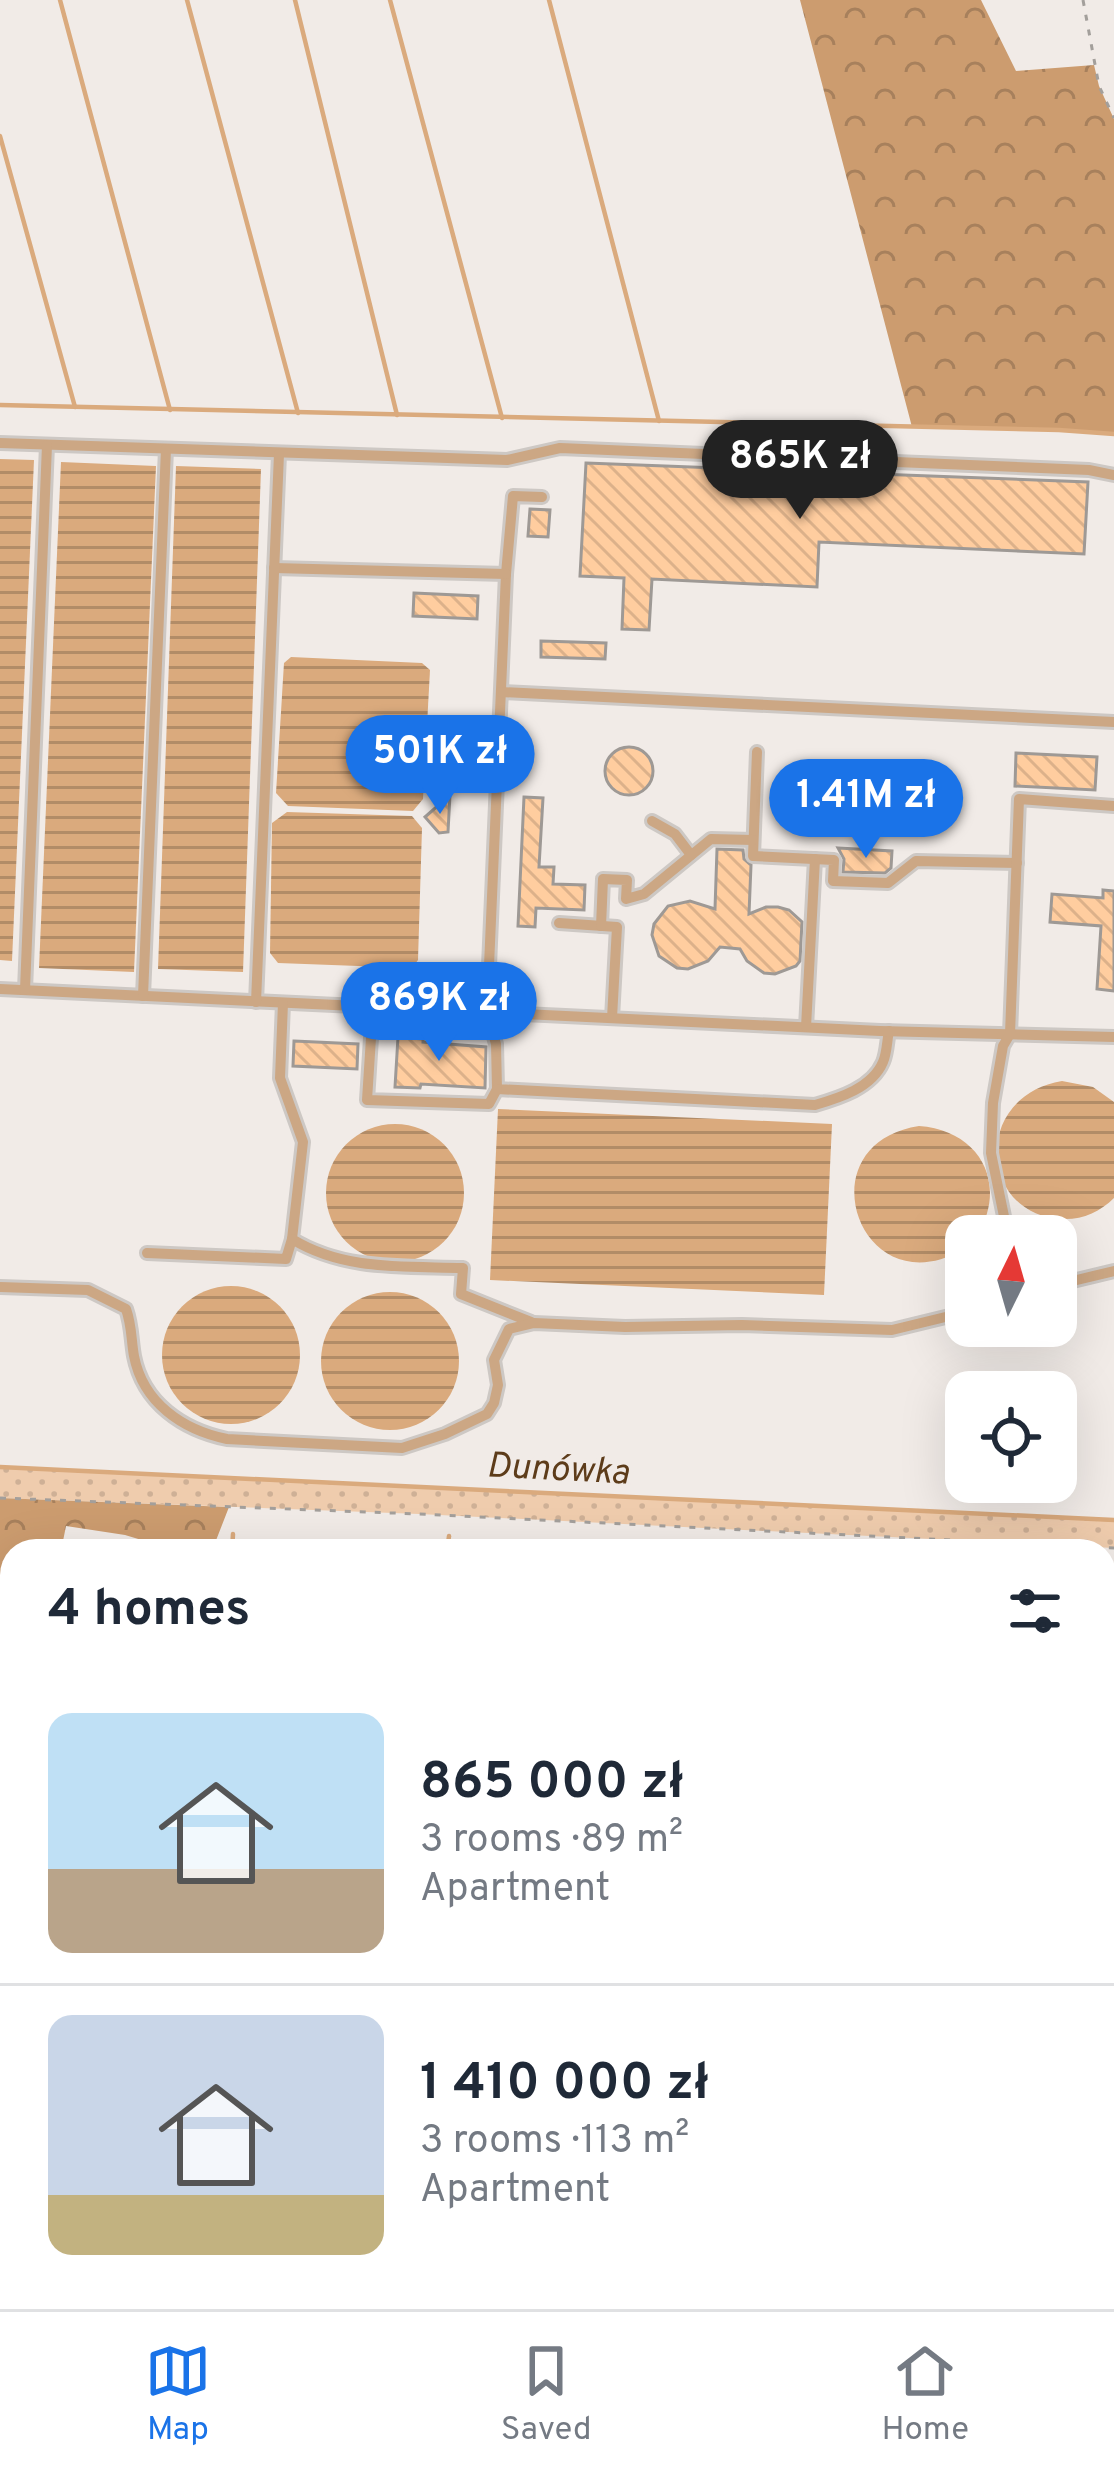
<!DOCTYPE html>
<html lang="en">
<head>
<meta charset="utf-8">
<style>
	:root { --surface:#fff; --page:#f6f6f7; --text:#1f2937; --muted:#747a83; --line:#e0e1e3; --accent:#1a73e8 }
	body { margin:0; font-family:Overpass,sans-serif; background:var(--page); color:var(--text); height:100vh; display:flex; flex-direction:column; font-size:45px; white-space:nowrap }
	* { box-sizing:border-box; margin:0 }
	p { font-size:39px; color:var(--muted) }
	.icon { flex:none; width:66px; height:66px; fill:none; stroke:currentColor; stroke-width:2; stroke-linecap:round; stroke-linejoin:round }
	.map { position:relative; flex:1; overflow:hidden }
	.sheet { position:absolute; left:0px; top:1539px; width:1116px; height:771px; display:flex; flex-direction:column; background:var(--surface); border-radius:36px 36px 0 0; box-shadow:0 12px 48px #0002 }
	.sheet>* { flex:none }
	.needle { width:78px; rotate:5deg }
	.buttons { position:absolute; left:945px; top:1215px; display:grid; gap:24px }
	.buttons a { display:grid; place-items:center; width:132px; height:132px; border-radius:24px; background:var(--surface); box-shadow:0 12px 48px #0002; font-size:60px }
	.price { position:absolute; translate:-50% -102px; padding:0 27px; border-radius:42px; background:var(--accent); color:#fff; font-size:39px; line-height:78px; filter:drop-shadow(0 3px 6px #0008) }
	.price::after { content:''; position:absolute; left:50%; top:72px; width:36px; height:27px; margin-left:-18px; background:inherit; clip-path:polygon(0 0,100% 0,50% 100%) }
	.price.current { background:#222; color:#fff }
	ul { padding:0; list-style:none }
	li { display:flex; align-items:center; gap:36px; height:300px; padding:0 48px }
	li+li { border-top:3px solid var(--line) }
	li span { display:grid; place-items:center; flex:none; width:336px; height:240px; border-radius:24px; color:#555 }
	li>.icon { margin-inline-start:auto }
	span .icon { width:144px; height:144px; fill:#fffc; stroke-width:1 }
	li b { font-size:51px }
	h2 { display:flex; justify-content:space-between; align-items:center; height:144px; padding:0 48px; font-size:51px }
	.dock { display:flex; justify-content:space-around; align-items:center; height:168px; border-top:3px solid var(--line); background:var(--surface); font-size:33px; color:var(--muted) }
	.dock a { display:grid; justify-items:center; gap:6px }
	.dock .current { color:var(--accent) }
	.map>svg:first-child { display:block }
	.grass { fill:url(#grass-dots) }
	.forest { fill:url(#forest-crowns) }
	.water { fill:url(#water-rules) }
	.lines { fill:none; stroke-linecap:round; stroke-linejoin:round }
	.stream { stroke:#daaa7d; stroke-width:4.5 }
	.building { fill:url(#building-back-hatch); stroke:#9e9995; stroke-width:3 }
	.service-casing { stroke:#cdc8c4; stroke-width:16 }
	.path { stroke:#a39f9b; stroke-width:3; stroke-dasharray:6 9; stroke-linecap:butt }
	.service { stroke:#cca784; stroke-width:10 }
	.labels { text-anchor:middle; stroke-width:9; stroke-linejoin:round; paint-order:stroke }
	.water-label { font-size:36px; font-style:italic; fill:#5d3c1a; stroke:#f1ebe7 }
</style>
</head>
<body>
<div class="map">
<svg width="1114" height="2309" viewBox="0 0 1114 2309">
	<defs>
		<pattern id="grass-dots" width="8" height="8" patternUnits="userSpaceOnUse" patternTransform="scale(3)"><rect width="8" height="8" fill="#efccad"/><path d="M2 2h.1M6 6h.1" fill="none" stroke="#ceb096" stroke-width="1.8" stroke-linecap="round"/></pattern>
		<pattern id="forest-crowns" width="20" height="18" patternUnits="userSpaceOnUse" patternTransform="scale(3)"><rect width="20" height="18" fill="#cc9c6f"/><path d="M2 6a3 3 0 1 1 6 0M12 15a3 3 0 1 1 6 0" fill="none" stroke="#a7805c"/></pattern>
		<pattern id="water-rules" width="6" height="5" patternUnits="userSpaceOnUse" patternTransform="scale(3)"><rect width="6" height="5" fill="#daaa7d"/><path d="M0 2.5h6" fill="none" stroke="#b28c67"/></pattern>
		<pattern id="building-back-hatch" width="6" height="6" patternUnits="userSpaceOnUse" patternTransform="scale(3)"><rect width="6" height="6" fill="#ffcd9f"/><path d="M-1 5l2 2M0 0l6 6M5-1l2 2" fill="none" stroke="#dcb18a"/></pattern>
	</defs>
	<rect width="100%" height="100%" fill="#f1ebe7"/>
	<path class="grass" d="M0,1467L1114,1520V1548L419,1514L0,1498Z"/>
	<g class="forest">
		<path d="M800,0H981L1016,71L1094,65L1099,86L1114,119V434L1059,430L912,427Z"/>
		<path d="M0,1498L229,1507L215,1543L191,1551H178L125,1535L66,1526L61,1551H12V1699L3,1711L0,1709Z"/>
	</g>
	<g class="water">
		<path d="M0,459L34,460L12,961L0,960Z"/>
		<path d="M61,462L156,466L134,972L39,968Z"/>
		<path d="M176,466L261,469L243,972L158,969Z"/>
		<path d="M291,657L422,663L430,670L423,799L413,811L288,806L276,793L284,663Z"/>
		<path d="M287,812L412,816L422,828L418,960L412,968L278,963L270,953L272,823Z"/>
		<path d="M1062,1081L1093,1087L1114,1102V1198C1100,1212 1082,1220 1062,1219C978,1215 972,1096 1062,1081Z"/>
		<path d="M498,1109L832,1124L824,1295L490,1280Z"/>
		<circle cx="395" cy="1193" r="69"/>
		<path d="M919,1126C979,1130 1009,1183 977,1236H966L964,1249C860,1310 802,1144 919,1126Z"/>
		<circle cx="231" cy="1355" r="69"/>
		<circle cx="390" cy="1361" r="69"/>
	</g>
	<g class="lines">
		<g class="stream">
			<path d="M60,0L170,410"/>
			<path d="M187,0L298,413"/>
			<path d="M295,0L397,415"/>
			<path d="M390,0L502,418"/>
			<path d="M549,0L659,421"/>
			<path d="M0,136L75,407"/>
			<path d="M0,405L1059,430L1114,434"/>
			<path d="M0,1467L1114,1520"/>
			<path d="M71,1551V1544"/>
			<path d="M232,1551L233,1534"/>
			<path d="M447,1551L449,1536"/>
			<path d="M1104,1780L1114,1759"/>
			<path d="M0,1916L12,1917"/>
			<path d="M1104,1969H1114"/>
		</g>
	</g>
	<g class="building">
		<path d="M586,463L1088,482L1084,554L819,542L817,587L652,579L649,630L622,629L624,578L580,576Z"/>
		<path d="M530,509L550,510L548,537L528,536Z"/>
		<path d="M414,593L478,596L477,619L413,616Z"/>
		<path d="M541,641L606,643L605,659L541,657Z"/>
		<circle cx="629" cy="771" r="24"/>
		<path d="M1016,753L1097,757L1095,790L1015,786Z"/>
		<path d="M450,795L448,832L439,833L425,817Z"/>
		<path d="M524,797L543,798L539,867H554L553,884L585,885L584,910L536,908L535,927L518,926Z"/>
		<path d="M838,848L892,851L891,868L885,873L843,872L844,859Z"/>
		<path d="M717,849L743,850L744,859L751,865L749,914L766,907H778L789,910L802,922L800,961L796,966L775,974L764,973L747,961L740,949L720,947L708,961L688,969L677,968L659,956L652,935L654,924L668,906L690,901L715,909Z"/>
		<path d="M1103,890L1114,891V991L1097,989L1101,926L1050,922L1052,894L1103,898Z"/>
		<path d="M398,1037L423,1039V1042L486,1047L485,1088L421,1084L420,1088L395,1087Z"/>
		<path d="M294,1041L358,1044L357,1069L293,1066Z"/>
	</g>
	<g class="lines">
		<g class="service-casing">
			<g id="service">
				<path d="M0,443L507,460L560,448L1089,470L1114,475"/>
				<path d="M542,497L513,496L506,574L487,1012L496,1044L497,1089L815,1105C839,1098 872,1088 883,1062C887,1053 887,1040 889,1031"/>
				<path d="M274,568L506,574"/>
				<path d="M501,692L1114,722"/>
				<path d="M757,752L753,856L834,860L833,881L888,883L916,861L1017,863"/>
				<path d="M652,821L675,834L691,855"/>
				<path d="M559,923L617,927L612,1018"/>
				<path d="M601,926L603,879L627,880L626,899L644,894L711,839L753,840"/>
				<path d="M0,989L880,1031L1114,1037"/>
				<path d="M25,990L47,445"/>
				<path d="M143,996L166,449"/>
				<path d="M256,1002L279,454"/>
				<path d="M283,1003L280,1078L303,1142L292,1239C344,1271 404,1266 463,1268L461,1294L531,1322"/>
				<path d="M373,1007L367,1100L489,1104L497,1089"/>
				<path d="M806,1027L815,859"/>
				<path d="M1006,1236V1226L991,1153L993,1103L1003,1046L1010,1034L1019,799L1114,806"/>
				<path d="M147,1253L286,1259L292,1239"/>
				<path d="M1056,1285L1114,1271"/>
				<path d="M0,1287L88,1290L126,1309C132,1326 131,1339 134,1356C143,1403 183,1430 227,1439L402,1448L445,1434L487,1414L494,1403L498,1385L494,1360L509,1329L534,1323L625,1327L742,1325L892,1330L966,1312"/>
				<path d="M0,1960H12"/>
				<path d="M1104,2018L1114,2019"/>
				<path d="M0,2298L102,2309"/>
				<path d="M1109,2309L1114,2211"/>
			</g>
		</g>
		<g class="path">
			<path d="M1083,0L1099,86L1114,118"/>
			<path d="M0,1498L419,1514L1114,1548"/>
		</g>
		<use href="#service" class="service"/>
	</g>
	<g class="labels">
		<g class="water-label">
			<text transform="translate(558 1467) rotate(3)" y="13">Dunówka</text>
		</g>
	</g>
</svg>
<div class="buttons">
<a><svg class="needle" viewBox="-14 -14 28 28"><path d="M0-13l5 13h-10z" fill="#e53935"/><path d="M0 13l5-13h-10z" fill="#747a83"/></svg></a>
<a><svg class="icon" aria-label="locate" viewBox="0 0 24 24"><circle cx="12" cy="12" r="6"/><path d="M12 2v4M12 18v4M2 12h4M18 12h4"/></svg></a>
</div>
<b class="price current" style="left:800px;top:522px">865K zł</b>
<b class="price" style="left:440px;top:817px">501K zł</b>
<b class="price" style="left:866px;top:861px">1.41M zł</b>
<b class="price" style="left:439px;top:1064px">869K zł</b>
<section class="sheet">
<h2>4 homes<svg class="icon" aria-label="filters" viewBox="0 0 24 24"><path d="M4 7h16M4 17h16"/><circle cx="9" cy="7" r="2"/><circle cx="15" cy="17" r="2"/></svg></h2>
<ul>
<li><span style="background:linear-gradient(#bfe0f5 65%,#b9a48a 0)"><svg class="icon" aria-label="home" viewBox="0 0 24 24"><path d="M3 11l9-7 9 7M6 9v11h12V9"/></svg></span><div><b>865 000 zł</b><p>3 rooms · 89 m²</p><p>Apartment</p></div></li>
<li><span style="background:linear-gradient(#c9d6e8 75%,#c2b280 0)"><svg class="icon" aria-label="home" viewBox="0 0 24 24"><path d="M3 11l9-7 9 7M6 9v11h12V9"/></svg></span><div><b>1 410 000 zł</b><p>3 rooms · 113 m²</p><p>Apartment</p></div></li>
</ul>
</section>
</div>
<nav class="dock">
<a class="current"><svg class="icon" aria-label="map" viewBox="0 0 24 24"><path d="M3 6l6-2 6 2 6-2v14l-6 2-6-2-6 2zM9 4v14M15 6v14"/></svg>Map</a>
<a><svg class="icon" aria-label="saved" viewBox="0 0 24 24"><path d="M7 4h10v16l-5-4-5 4z"/></svg>Saved</a>
<a><svg class="icon" aria-label="home" viewBox="0 0 24 24"><path d="M3 11l9-7 9 7M6 9v11h12V9"/></svg>Home</a>
</nav>
</body>
</html>
